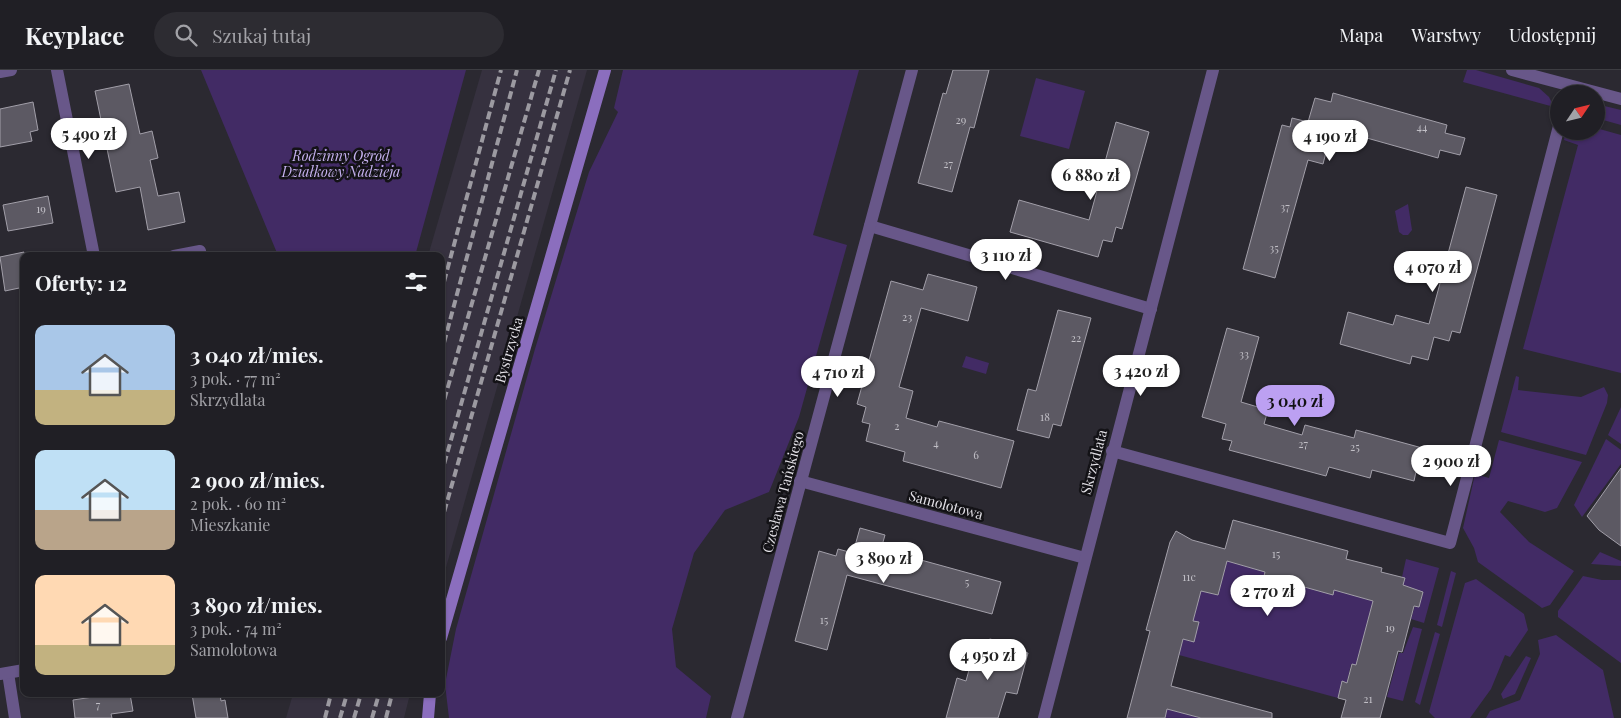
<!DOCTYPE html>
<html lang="pl">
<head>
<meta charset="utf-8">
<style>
	:root { --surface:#201f25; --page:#2d2c32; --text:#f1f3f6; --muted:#a2a2a7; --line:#3d3d42; --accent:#bca0f2 }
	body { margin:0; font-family:"Playfair Display",serif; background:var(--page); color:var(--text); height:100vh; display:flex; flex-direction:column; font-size:19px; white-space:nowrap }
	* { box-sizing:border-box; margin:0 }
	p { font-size:16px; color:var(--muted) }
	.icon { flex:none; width:28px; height:28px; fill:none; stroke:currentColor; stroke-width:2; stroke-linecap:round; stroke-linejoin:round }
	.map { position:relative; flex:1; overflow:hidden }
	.details { position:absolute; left:20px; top:182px; width:425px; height:445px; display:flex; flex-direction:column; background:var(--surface); border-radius:10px; box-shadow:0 1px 4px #0004,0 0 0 1px var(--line) }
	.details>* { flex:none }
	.needle { width:32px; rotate:55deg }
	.tools { position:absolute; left:1550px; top:15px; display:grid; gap:10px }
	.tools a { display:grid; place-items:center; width:55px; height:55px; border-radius:50%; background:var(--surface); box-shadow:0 1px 4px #0004,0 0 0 1px var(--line); font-size:25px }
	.price { position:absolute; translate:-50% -42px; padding:0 11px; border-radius:18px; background:#fff; color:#222; font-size:16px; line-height:32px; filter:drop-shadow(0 1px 2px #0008) }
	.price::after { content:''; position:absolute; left:50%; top:30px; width:15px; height:11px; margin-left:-8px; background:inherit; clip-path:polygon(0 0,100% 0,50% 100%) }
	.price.current { background:var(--accent); color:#111 }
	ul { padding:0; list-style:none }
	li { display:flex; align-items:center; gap:15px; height:125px; padding:0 15px }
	li span { display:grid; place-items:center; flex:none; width:140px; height:100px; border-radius:10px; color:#555 }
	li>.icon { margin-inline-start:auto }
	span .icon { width:60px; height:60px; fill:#fffc; stroke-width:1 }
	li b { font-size:21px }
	h2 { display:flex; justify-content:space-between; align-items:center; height:60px; padding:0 15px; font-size:21px }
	header { display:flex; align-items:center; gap:30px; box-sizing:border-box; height:70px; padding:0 25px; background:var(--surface); border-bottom:1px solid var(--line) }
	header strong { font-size:24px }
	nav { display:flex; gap:28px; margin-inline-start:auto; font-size:18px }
	.search { width:350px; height:45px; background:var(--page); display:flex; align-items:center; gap:12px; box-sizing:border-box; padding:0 18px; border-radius:28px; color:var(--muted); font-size:19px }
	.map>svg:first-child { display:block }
	.built { fill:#36313f }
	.green { fill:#422b65 }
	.building { fill:#5c5963; stroke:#a29fa9 }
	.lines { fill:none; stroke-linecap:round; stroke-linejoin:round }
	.street { stroke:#685789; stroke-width:12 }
	.secondary { stroke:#8b6ebe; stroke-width:12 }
	.rail { stroke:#9c9aa1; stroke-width:4; stroke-dasharray:8 4; stroke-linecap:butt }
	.labels { text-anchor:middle; stroke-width:5; stroke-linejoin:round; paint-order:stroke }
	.number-label { font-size:11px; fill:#c1bfc6 }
	.park-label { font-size:14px; font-style:italic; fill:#c6b2f0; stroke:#131216 }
	.street-label { font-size:14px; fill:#e3e1e7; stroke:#131216 }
</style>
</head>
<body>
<header>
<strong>Keyplace</strong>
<div class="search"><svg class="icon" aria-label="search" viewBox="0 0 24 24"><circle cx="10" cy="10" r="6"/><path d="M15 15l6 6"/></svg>Szukaj tutaj</div>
<nav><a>Mapa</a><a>Warstwy</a><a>Udostępnij</a></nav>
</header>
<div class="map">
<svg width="1621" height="648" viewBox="0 0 1621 648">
	<rect width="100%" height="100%" fill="#2b2931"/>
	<g class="built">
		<path d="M482,0H587L441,515V186H428Z"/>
		<path d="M293,624H410L404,648H286Z"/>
	</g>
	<g class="green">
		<path d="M201,0H466L415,186H263L277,183Z"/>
		<path d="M623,0H859L813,165L847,175L799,347L769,422L725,440L694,483L672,559L676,597L711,626L706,648H449L445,614L456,559L535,279L589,102L618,42L614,38Z"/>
		<path d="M1467,0H1476L1539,18L1549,27L1554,37L1463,12Z"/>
		<path d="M1036,8L1085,21L1069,79L1020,66Z"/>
		<path d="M1596,34L1621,40V55L1596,48Z"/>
		<path d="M1596,58L1621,65V303L1523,279L1578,75L1564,70L1566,61H1596Z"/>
		<path d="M1408,134L1412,160L1408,165H1403L1399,162L1395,141Z"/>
		<path d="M966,286L989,293L986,304L962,297Z"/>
		<path d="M1516,306L1519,307L1518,320L1581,327L1604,317L1608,325L1607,333L1586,385L1501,362Z"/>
		<path d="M1621,337V374L1608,365Z"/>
		<path d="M1606,369L1621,380V394L1582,447L1574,435Z"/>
		<path d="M1499,370L1582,392L1557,438L1545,442L1508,431L1500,442L1529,472L1574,501L1550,535L1542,538L1478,492L1474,478L1463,458L1475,404L1489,408Z"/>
		<path d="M1600,482L1621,491V496L1591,494Z"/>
		<path d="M1406,489L1439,498L1424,553L1411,549L1415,536L1419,537L1423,522L1402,516L1404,508L1402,507Z"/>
		<path d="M1227,491L1265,502L1264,506L1332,524L1334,520L1373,531L1356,595L1351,594L1347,613L1342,612L1338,628L1179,585L1183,569L1194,572L1198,552L1193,551L1197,536V520L1218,525Z"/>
		<path d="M1451,501L1456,503L1442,557L1437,555Z"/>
		<path d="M1583,506L1602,510H1621V593L1558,547V541Z"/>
		<path d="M1476,509L1524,544L1528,560L1510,587L1505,585L1491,619L1470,648H1435L1429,642L1465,513Z"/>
		<path d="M1413,557L1422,559L1403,631L1387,627L1399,583H1403Z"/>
		<path d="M1435,562L1440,564L1420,635L1415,632Z"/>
		<path d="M1556,565L1603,600L1614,648H1486L1490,641L1520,630L1540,584L1538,570Z"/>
		<path d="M1526,586L1531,588L1515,624L1503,629L1501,624Z"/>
		<path d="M1167,639L1201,648H1165Z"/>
	</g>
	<g class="building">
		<path d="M953,0H989L974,58L970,57L952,122L918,113L943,23L946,24Z"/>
		<path d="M129,14L140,64L152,61L158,88L150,90L158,126L179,122L185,152L148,160L140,117L116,122L95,21Z"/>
		<path d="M1333,23L1447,55L1445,63L1465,68L1460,85L1440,80L1438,88L1349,63L1347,72L1330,67L1323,94L1308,90L1275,208L1243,199L1282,55L1290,57L1292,48L1308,52L1315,28L1331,32Z"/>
		<path d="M33,32L38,60L30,62L32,71L0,77V39Z"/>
		<path d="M1116,52L1149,62L1122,159L1116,157L1112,172L1103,170L1098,187L1010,162L1019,130L1089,150Z"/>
		<path d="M1466,117L1497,125L1460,263L1452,261L1449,271L1434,267L1428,290L1412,286L1410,294L1340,274L1348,242L1393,255L1396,245L1429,254Z"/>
		<path d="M48,126L53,153L8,161L3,135Z"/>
		<path d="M24,182V217L5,221L0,187Z"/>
		<path d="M928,204L977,217L968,251L921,238L899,317L913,321L906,348L937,357L939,351L1014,371L1001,418L903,391L905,382L866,371L870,354L862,352L866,337L857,334L891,211L923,220Z"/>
		<path d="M1058,240L1091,248L1061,356L1053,354L1049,368L1017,360L1028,319L1036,321Z"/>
		<path d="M1227,258L1259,267L1241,332L1268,340L1264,354L1302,365L1305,355L1354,368L1356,360L1426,379L1421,398L1417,397L1414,411L1372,400L1370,408L1329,397L1326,406L1229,380L1232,371L1222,369L1226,354L1202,347Z"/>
		<path d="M1621,398V476L1599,460L1587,446Z"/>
		<path d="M1233,450L1348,481L1346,489L1382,498L1381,502L1405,508L1403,515L1423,522L1419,537L1414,536L1402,582L1398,581L1380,648H1341L1346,630L1338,628L1342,611L1347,613L1352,594L1356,595L1373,531L1334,520L1333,525L1290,513L1264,506L1265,502L1227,491L1218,525L1201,521L1193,551L1199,552L1194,572L1183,569L1171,616L1272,643V648H1201L1167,639L1165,648H1127L1150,561L1146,560L1170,472L1176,461L1192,470L1225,479Z"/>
		<path d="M860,458L885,465L881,479L1001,512L992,544L847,505L827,580L795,571L819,481L836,486L838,479L853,483Z"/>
		<path d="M990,569L1024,578L1023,582L1028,583L1017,624L1006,622L998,648H946L957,608L966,611L975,578Z"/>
		<path d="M113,624H130L133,641L111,644L112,648H75L73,630Z"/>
		<path d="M192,624H220L221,631L225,630L228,648H196Z"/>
	</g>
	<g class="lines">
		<g class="street">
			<path d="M57,0L94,186"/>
			<path d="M1512,0L1621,29"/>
			<path d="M0,2L11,0"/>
			<path d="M870,156L1151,239"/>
			<path d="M174,186L200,181"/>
			<path d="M1112,381L1450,473L1559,56"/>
			<path d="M800,411L1085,488"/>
			<path d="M8,603L15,648"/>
			<path d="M0,604L24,600"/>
			<path d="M737,648L912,0"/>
			<path d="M1044,648L1213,0"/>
		</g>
		<g class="secondary">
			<path d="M441,568L605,0"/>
			<path d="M428,648L430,624"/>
		</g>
		<g class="rail">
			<path d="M441,223L501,0"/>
			<path d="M441,284L517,0"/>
			<path d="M441,341L539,0"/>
			<path d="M441,405L556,0"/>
			<path d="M441,453L570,0"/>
			<path d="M325,648L331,624"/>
			<path d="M340,648L347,624"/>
			<path d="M354,648L361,624"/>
			<path d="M372,648L379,624"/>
			<path d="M386,648L392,624"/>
		</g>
	</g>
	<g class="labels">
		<g class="number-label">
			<text x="961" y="54">29</text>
			<text x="1422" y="61">44</text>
			<text x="948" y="98">27</text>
			<text x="1285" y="141">37</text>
			<text x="41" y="143">19</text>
			<text x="1274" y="182">35</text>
			<text x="907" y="251">23</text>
			<text x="1076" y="272">22</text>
			<text x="1244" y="288">33</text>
			<text x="1045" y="351">18</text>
			<text x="897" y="360">2</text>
			<text x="936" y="377">4</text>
			<text x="1303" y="378">27</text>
			<text x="1355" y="381">25</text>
			<text x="976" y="389">6</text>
			<text x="1276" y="488">15</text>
			<text x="1189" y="511">11c</text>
			<text x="967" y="516">5</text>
			<text x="824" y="554">15</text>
			<text x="1390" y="562">19</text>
			<text x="1368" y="633">21</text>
			<text x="98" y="639">7</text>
		</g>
		<g class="park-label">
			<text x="341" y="91">Rodzinny Ogród<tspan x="341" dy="16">Działkowy Nadzieja</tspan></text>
		</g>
		<g class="street-label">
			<text transform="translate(509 280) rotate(-74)" y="5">Bystrzycka</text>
			<text transform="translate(1094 392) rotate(-75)" y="5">Skrzydlata</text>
			<text transform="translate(783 422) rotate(-75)" y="5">Czesława Tańskiego</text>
			<text transform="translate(946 435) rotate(15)" y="5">Samolotowa</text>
		</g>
	</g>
</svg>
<div class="tools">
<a><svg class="needle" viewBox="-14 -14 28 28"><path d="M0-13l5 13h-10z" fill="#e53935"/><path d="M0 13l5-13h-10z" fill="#a2a2a7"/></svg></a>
</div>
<b class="price" style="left:89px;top:90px">5 490 zł</b>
<b class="price" style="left:1330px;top:92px">4 190 zł</b>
<b class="price" style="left:1091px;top:131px">6 880 zł</b>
<b class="price" style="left:1006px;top:211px">3 110 zł</b>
<b class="price" style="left:1433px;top:223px">4 070 zł</b>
<b class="price" style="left:1141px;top:327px">3 420 zł</b>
<b class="price" style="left:838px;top:328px">4 710 zł</b>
<b class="price current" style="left:1295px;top:357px">3 040 zł</b>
<b class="price" style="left:1451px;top:417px">2 900 zł</b>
<b class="price" style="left:884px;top:514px">3 890 zł</b>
<b class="price" style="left:1268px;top:547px">2 770 zł</b>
<b class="price" style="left:988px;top:611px">4 950 zł</b>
<section class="details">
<h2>Oferty: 12<svg class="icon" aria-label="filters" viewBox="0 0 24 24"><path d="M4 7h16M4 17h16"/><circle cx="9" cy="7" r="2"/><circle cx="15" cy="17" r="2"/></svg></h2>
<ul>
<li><span style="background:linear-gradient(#a9c7e8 65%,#c2b280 0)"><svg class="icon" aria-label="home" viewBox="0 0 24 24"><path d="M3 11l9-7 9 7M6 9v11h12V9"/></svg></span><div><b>3 040 zł/mies.</b><p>3 pok. · 77 m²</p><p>Skrzydlata</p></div></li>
<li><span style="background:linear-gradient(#bfe0f5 60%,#b9a48a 0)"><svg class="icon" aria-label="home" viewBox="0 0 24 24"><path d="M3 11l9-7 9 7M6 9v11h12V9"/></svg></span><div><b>2 900 zł/mies.</b><p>2 pok. · 60 m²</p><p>Mieszkanie</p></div></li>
<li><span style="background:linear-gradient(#ffd9b3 70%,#c2b280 0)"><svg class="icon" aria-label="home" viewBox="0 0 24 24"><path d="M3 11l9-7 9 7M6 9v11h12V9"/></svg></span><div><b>3 890 zł/mies.</b><p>3 pok. · 74 m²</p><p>Samolotowa</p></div></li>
</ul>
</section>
</div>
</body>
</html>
